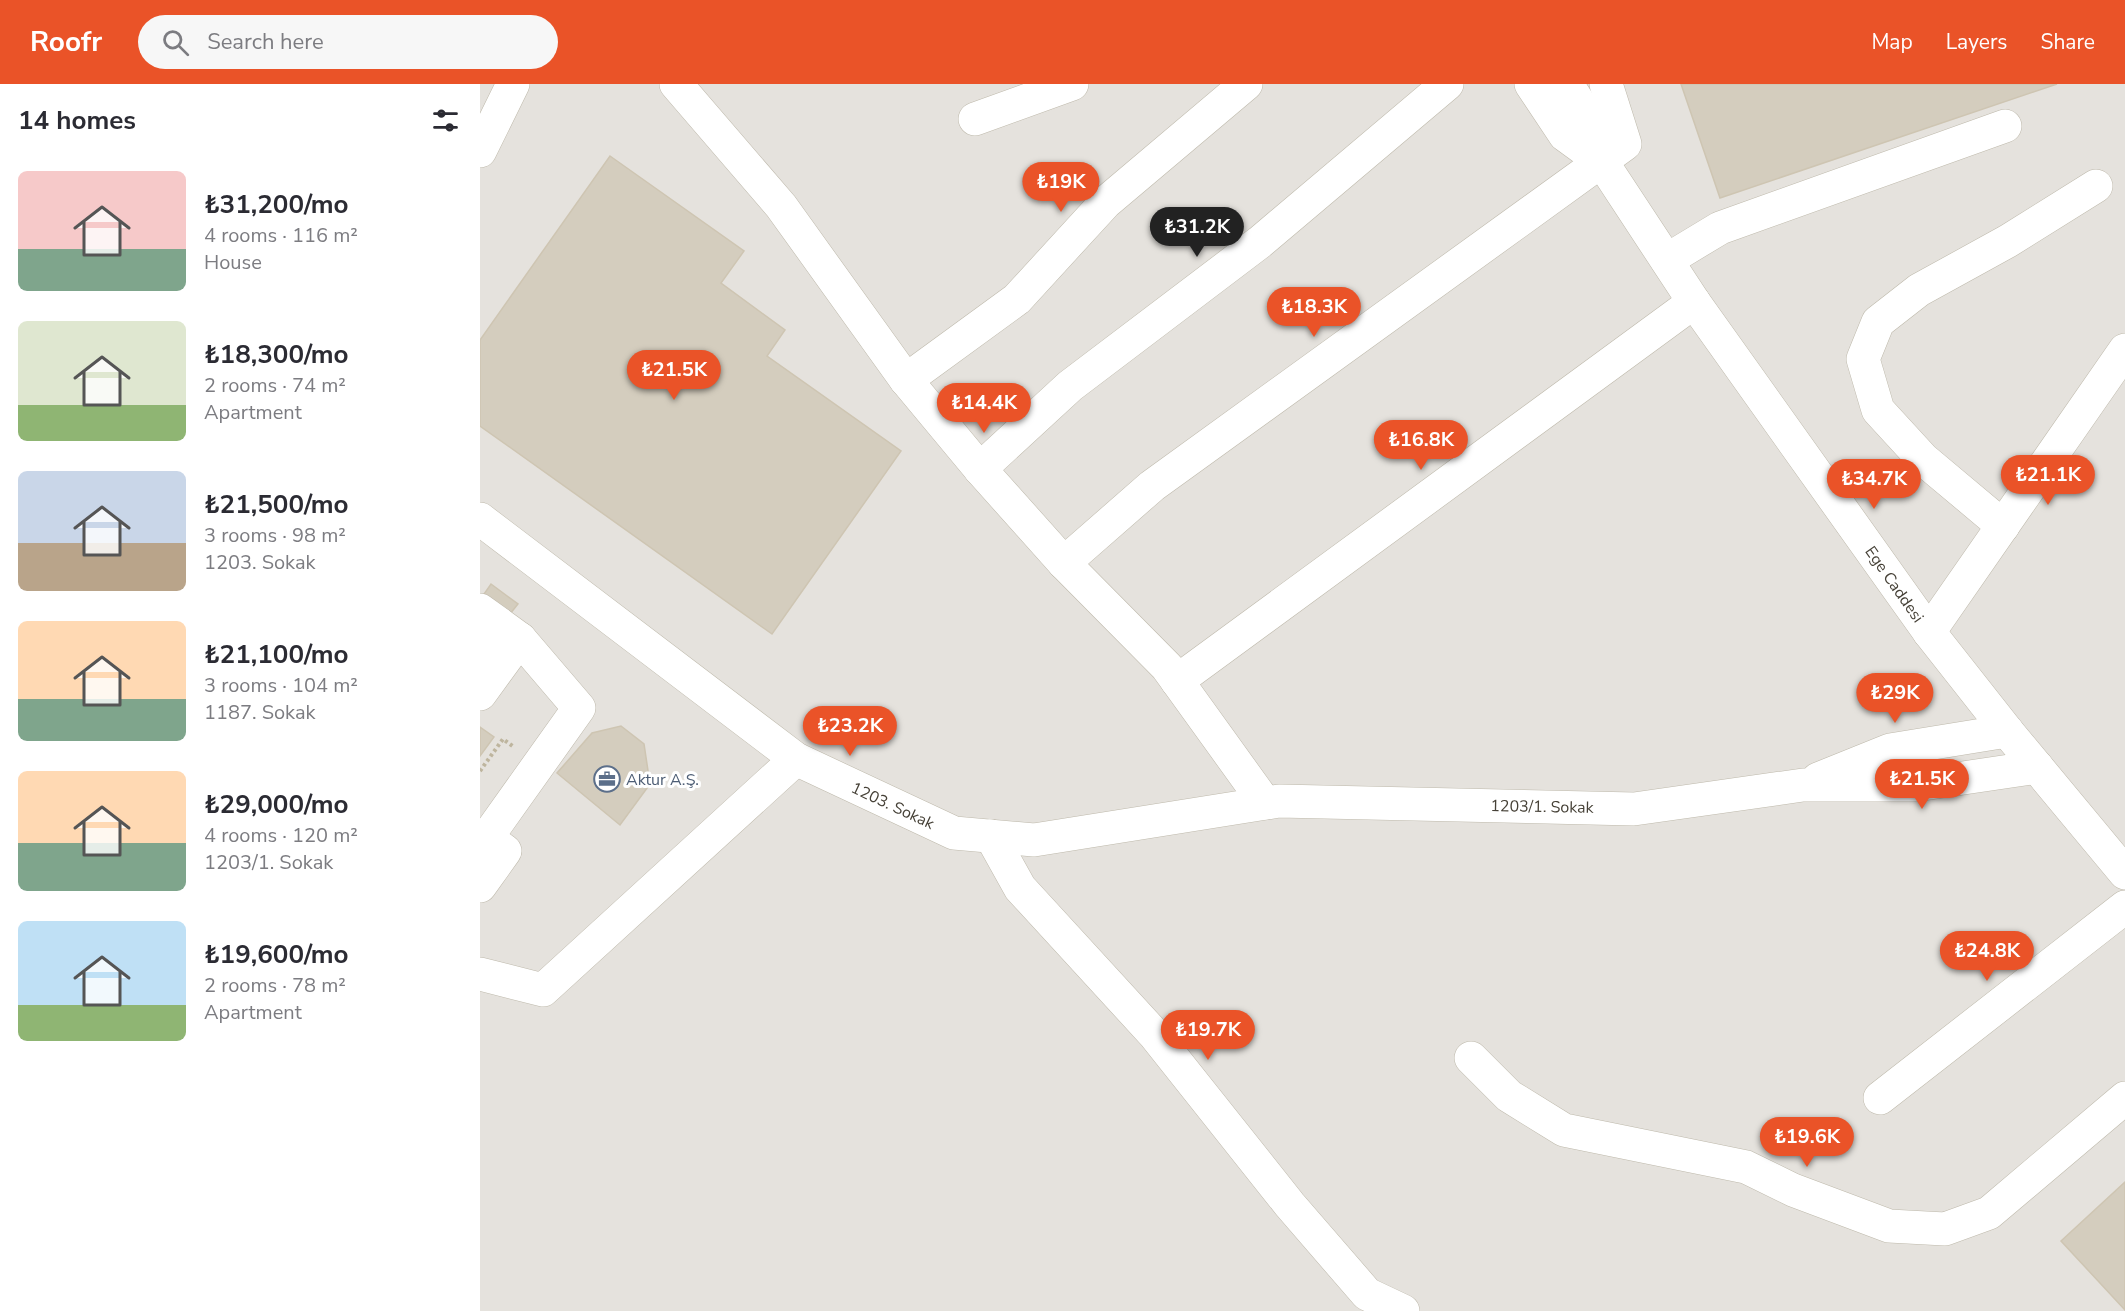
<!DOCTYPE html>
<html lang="en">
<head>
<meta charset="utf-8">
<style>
	:root { --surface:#fff; --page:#f7f7f7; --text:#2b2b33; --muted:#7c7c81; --accent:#ea5328 }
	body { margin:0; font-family:"Nunito Sans",sans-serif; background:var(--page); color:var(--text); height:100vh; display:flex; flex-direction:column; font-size:22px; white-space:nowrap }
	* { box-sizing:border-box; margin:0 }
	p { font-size:20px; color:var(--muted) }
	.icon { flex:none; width:33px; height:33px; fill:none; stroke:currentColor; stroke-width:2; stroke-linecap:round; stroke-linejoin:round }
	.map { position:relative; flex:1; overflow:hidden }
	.side { display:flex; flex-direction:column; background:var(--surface); width:480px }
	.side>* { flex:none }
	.price { position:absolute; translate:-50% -51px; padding:0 14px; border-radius:21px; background:var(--accent); color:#fff; font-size:20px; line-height:39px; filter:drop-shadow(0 2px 3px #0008) }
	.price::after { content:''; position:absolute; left:50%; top:36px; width:18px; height:14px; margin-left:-9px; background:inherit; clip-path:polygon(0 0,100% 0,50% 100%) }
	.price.selected { background:#222; color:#fff }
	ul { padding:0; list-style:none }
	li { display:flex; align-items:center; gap:18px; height:150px; padding:0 18px }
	li span { display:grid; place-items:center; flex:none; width:168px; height:120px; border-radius:9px; color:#555 }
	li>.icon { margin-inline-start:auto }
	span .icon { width:72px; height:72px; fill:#fffc; stroke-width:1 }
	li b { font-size:26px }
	h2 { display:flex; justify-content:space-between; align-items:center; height:72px; padding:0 18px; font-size:26px }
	header { display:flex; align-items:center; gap:36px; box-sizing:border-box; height:84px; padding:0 30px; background:var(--accent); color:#fff }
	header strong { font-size:28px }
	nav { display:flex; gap:33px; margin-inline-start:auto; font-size:21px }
	.search { width:420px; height:54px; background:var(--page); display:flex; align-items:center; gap:15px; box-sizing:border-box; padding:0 21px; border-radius:33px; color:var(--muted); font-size:22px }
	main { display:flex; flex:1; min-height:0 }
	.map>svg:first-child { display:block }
	.industrial { fill:#e5e2dd }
	.building { fill:#d4cdbe; stroke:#cec5b2; stroke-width:1.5 }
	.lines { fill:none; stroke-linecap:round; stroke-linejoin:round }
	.minor-casing { stroke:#beb9ab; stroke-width:34 }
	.path { stroke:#beb59e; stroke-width:4; stroke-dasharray:3 3; stroke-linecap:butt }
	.minor { stroke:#fff; stroke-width:33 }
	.labels { text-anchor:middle; stroke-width:6; stroke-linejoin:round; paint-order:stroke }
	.street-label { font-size:16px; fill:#464137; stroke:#fff }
	.service-label { font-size:16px; fill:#4e5e75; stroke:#fff; text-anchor:start }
</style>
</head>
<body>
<header>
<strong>Roofr</strong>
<div class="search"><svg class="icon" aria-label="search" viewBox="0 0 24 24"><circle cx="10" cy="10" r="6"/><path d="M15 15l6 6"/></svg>Search here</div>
<nav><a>Map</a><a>Layers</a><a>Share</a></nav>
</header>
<main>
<section class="side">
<h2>14 homes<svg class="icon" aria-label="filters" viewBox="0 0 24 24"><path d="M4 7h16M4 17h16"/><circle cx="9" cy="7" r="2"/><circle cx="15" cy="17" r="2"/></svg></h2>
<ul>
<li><span style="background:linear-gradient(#f6c9c9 65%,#7fa58c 0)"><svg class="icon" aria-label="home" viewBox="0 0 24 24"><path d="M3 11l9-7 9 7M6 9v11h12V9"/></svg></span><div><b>₺31,200/mo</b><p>4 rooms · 116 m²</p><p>House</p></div></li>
<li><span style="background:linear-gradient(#dfe7d0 70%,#8fb573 0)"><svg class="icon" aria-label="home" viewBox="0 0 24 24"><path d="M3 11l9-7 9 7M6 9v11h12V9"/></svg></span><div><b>₺18,300/mo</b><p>2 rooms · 74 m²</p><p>Apartment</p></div></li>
<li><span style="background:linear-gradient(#c9d6e8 60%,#b9a48a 0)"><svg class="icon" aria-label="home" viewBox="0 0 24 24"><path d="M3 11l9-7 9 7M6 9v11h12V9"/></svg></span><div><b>₺21,500/mo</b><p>3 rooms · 98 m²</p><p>1203. Sokak</p></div></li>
<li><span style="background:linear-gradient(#ffd9b3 65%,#7fa58c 0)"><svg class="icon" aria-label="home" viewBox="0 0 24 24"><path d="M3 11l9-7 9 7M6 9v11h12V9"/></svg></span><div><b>₺21,100/mo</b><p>3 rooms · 104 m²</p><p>1187. Sokak</p></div></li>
<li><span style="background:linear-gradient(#ffd9b3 60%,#7fa58c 0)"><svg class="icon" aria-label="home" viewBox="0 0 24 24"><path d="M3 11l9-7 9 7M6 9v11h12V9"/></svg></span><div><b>₺29,000/mo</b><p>4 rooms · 120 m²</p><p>1203/1. Sokak</p></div></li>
<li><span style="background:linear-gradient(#bfe0f5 70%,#8fb573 0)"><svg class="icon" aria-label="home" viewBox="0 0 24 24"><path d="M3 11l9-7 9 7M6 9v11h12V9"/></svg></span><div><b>₺19,600/mo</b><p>2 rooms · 78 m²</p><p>Apartment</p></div></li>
</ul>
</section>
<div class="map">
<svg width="1645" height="1227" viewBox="0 0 1645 1227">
	<rect width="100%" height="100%" fill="#f3f0e8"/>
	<rect class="industrial" x="0" y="0" width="1645" height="1227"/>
	<g class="building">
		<path d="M1201,0H1577L1240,114Z"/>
		<path d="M130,72L264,167L241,199L305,246L287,272L421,367L292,550L0,342V256Z"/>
		<path d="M11,500L38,520L30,530L4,510Z"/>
		<path d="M141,642L164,660L170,700L140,741L77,689L112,649Z"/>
		<path d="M0,643L14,653L0,672Z"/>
		<path d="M1645,1098V1226L1581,1157Z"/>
	</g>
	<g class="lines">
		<g class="minor-casing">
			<g id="minor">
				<path d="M196,0L301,122L426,296L500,385L584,479L687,583L785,719"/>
				<path d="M1051,0L1085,51L1122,78"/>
				<path d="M1087,0L1104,27L1122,78L1214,218L1449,548L1527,647L1645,789"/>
				<path d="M495,35L592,0"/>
				<path d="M0,67L33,0"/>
				<path d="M1187,176L1240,144L1525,42"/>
				<path d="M426,296L537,215L625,119L766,0"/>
				<path d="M500,385L590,302L780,158L967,0"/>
				<path d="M0,435L316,675L474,749L554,756L799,717L1154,725L1323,701H1436L1557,683"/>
				<path d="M1523,442L1443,375L1398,326L1383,275L1398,238L1439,206L1528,157L1616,102"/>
				<path d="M584,479L672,402L1145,60L1126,0"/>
				<path d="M0,526L40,555L99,624L0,763"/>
				<path d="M1449,548L1645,266"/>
				<path d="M0,566L19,540"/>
				<path d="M697,597L1214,218"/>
				<path d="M0,610L40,555"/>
				<path d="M1338,695L1410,666L1527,647"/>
				<path d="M511,752L540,804L674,950L810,1121L887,1210L923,1227"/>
				<path d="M0,802L25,767L3,751"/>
				<path d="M0,890L63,906L316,675"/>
				<path d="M991,974L1029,1012L1084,1046L1266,1083L1313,1106L1409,1142L1465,1145L1509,1129L1645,1014"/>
				<path d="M1400,1014L1645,823"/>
			</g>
		</g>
		<path class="path" d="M0,687L23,655L34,663"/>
		<use href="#minor" class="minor"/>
	</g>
	<defs>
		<g id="office-ring" transform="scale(1.35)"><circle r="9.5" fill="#fff" stroke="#5c6f8a" stroke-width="1.5"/><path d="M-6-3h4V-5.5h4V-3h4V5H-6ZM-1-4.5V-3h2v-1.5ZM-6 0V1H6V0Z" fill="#5c6f8a"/></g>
	</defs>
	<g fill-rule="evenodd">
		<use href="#office-ring" x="127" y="695"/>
	</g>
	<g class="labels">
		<g class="street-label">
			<text transform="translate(1415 500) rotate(55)" y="6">Ege Caddesi</text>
			<text transform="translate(413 721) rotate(25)" y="6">1203. Sokak</text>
			<text transform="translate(1062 722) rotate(1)" y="6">1203/1. Sokak</text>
		</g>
		<g class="service-label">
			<text x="146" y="701">Aktur A.Ş.</text>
		</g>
	</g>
</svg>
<b class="price" style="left:581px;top:129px">₺19K</b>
<b class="price selected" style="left:717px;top:174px">₺31.2K</b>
<b class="price" style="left:834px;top:254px">₺18.3K</b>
<b class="price" style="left:194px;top:317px">₺21.5K</b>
<b class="price" style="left:504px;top:350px">₺14.4K</b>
<b class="price" style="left:941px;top:387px">₺16.8K</b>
<b class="price" style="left:1568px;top:422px">₺21.1K</b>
<b class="price" style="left:1394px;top:426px">₺34.7K</b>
<b class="price" style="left:1415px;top:640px">₺29K</b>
<b class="price" style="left:370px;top:673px">₺23.2K</b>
<b class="price" style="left:1442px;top:726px">₺21.5K</b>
<b class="price" style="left:1507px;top:898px">₺24.8K</b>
<b class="price" style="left:728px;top:977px">₺19.7K</b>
<b class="price" style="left:1327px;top:1084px">₺19.6K</b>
</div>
</main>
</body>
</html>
